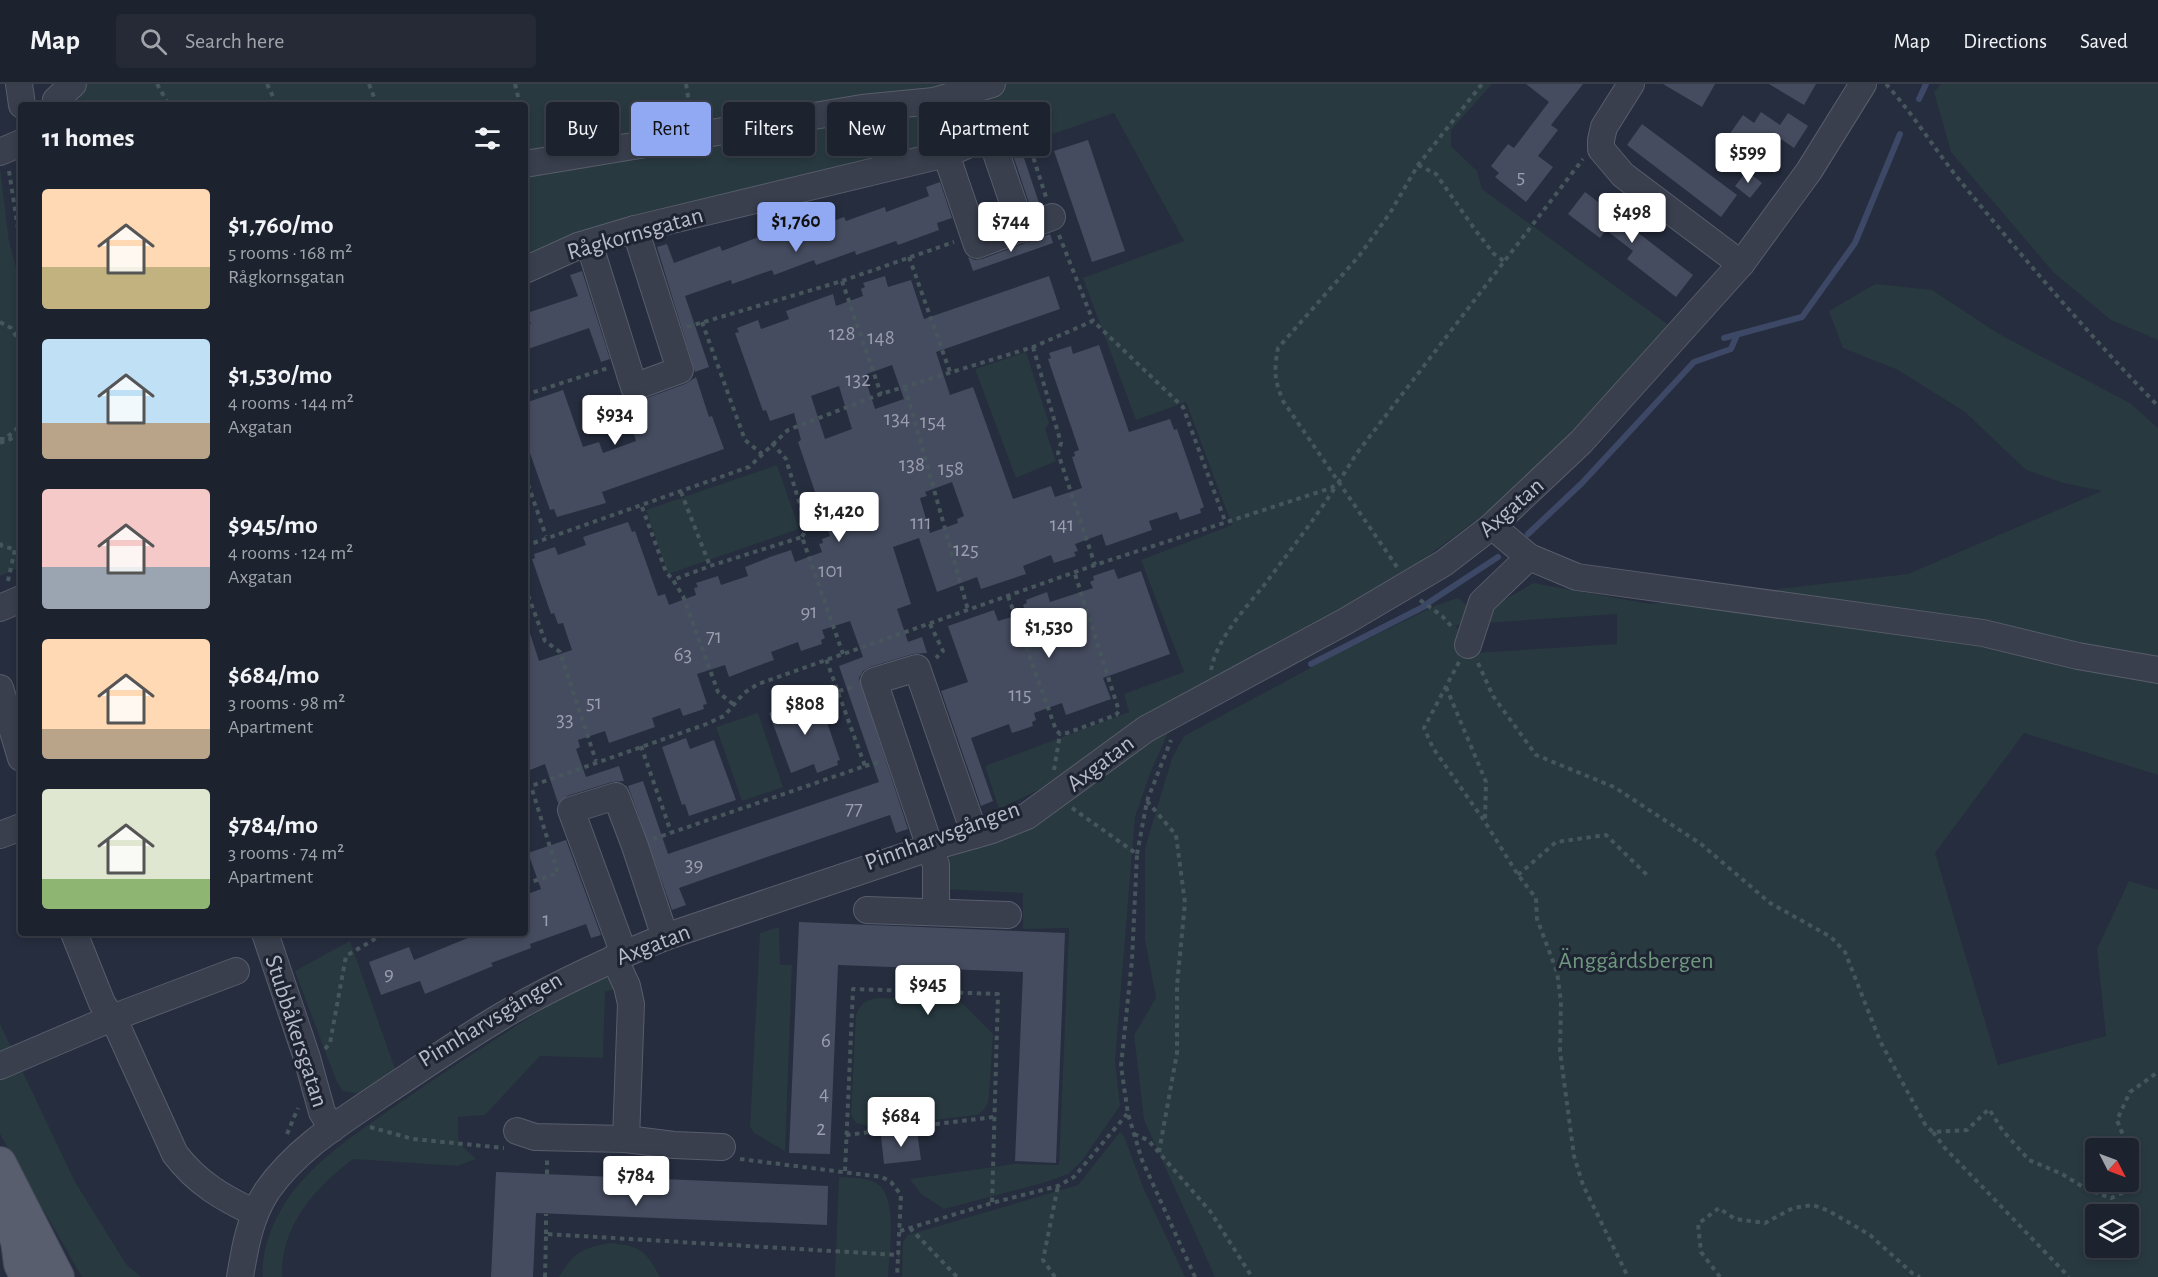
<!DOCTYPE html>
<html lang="en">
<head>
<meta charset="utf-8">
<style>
	:root { --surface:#1c222e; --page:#252a36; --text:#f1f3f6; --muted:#a0a4aa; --line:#3a3f4a; --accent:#91a8f3 }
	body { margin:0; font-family:"Alegreya Sans",sans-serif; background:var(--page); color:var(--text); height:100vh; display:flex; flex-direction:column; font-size:22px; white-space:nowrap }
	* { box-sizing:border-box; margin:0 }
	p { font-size:20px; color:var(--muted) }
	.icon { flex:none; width:33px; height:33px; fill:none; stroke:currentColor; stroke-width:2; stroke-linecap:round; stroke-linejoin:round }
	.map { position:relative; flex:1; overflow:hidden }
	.details { position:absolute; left:18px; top:18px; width:510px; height:834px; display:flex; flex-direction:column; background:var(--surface); border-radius:6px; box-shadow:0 3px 9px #0003,0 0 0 2px var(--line) }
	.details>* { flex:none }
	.hud { position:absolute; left:546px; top:18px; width:570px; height:54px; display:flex; gap:12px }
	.needle { width:39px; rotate:132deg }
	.buttons { position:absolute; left:2085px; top:1054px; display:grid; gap:12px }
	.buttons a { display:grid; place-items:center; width:54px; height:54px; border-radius:6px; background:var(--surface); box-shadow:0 3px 9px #0003,0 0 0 2px var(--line); font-size:30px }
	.price { position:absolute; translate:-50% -51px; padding:0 14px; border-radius:6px; background:#fff; color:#222; font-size:20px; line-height:39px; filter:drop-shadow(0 2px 3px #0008) }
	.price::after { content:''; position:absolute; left:50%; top:36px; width:18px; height:14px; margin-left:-9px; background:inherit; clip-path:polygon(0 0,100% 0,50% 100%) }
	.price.active { background:var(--accent); color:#111 }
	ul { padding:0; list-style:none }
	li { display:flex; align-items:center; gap:18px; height:150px; padding:0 24px }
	li span { display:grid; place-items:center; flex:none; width:168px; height:120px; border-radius:6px; color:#555 }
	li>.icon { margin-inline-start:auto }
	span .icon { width:72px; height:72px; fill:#fffc; stroke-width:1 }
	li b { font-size:26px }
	h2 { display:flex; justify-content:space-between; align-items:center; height:72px; padding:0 24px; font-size:26px }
	.tag { padding:0 21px; border-radius:6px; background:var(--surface); box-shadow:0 3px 9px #0003,0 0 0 2px var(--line); font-size:21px; line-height:54px }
	.tag.active { background:var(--accent); color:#111 }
	header { display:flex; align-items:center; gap:36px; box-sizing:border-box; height:84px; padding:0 30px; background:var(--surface); border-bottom:2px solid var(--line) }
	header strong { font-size:28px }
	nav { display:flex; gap:33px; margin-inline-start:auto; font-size:21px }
	.search { width:420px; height:54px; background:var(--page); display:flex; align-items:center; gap:15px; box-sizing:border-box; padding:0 21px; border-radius:6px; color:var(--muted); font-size:22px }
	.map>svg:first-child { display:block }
	.green { fill:#28393f; fill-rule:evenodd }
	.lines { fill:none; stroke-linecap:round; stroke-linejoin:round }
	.stream { stroke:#3c4866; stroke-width:6 }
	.building { fill:#454c5f; fill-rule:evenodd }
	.minor-casing { stroke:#585d6c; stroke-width:28 }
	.major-casing { stroke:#434857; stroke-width:34 }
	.path { stroke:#46565c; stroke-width:4; stroke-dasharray:4.5 4.5; stroke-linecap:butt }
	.minor { stroke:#3a3f4e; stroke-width:26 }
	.major { stroke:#585e6e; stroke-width:32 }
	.labels { text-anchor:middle; stroke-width:6; stroke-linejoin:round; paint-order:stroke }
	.number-label { font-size:21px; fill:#9a9eae }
	.street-label { font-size:24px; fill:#b6bac9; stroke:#1f2433 }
	.park-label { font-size:24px; fill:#6e987e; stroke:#1f2433 }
</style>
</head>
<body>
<header>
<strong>Map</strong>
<div class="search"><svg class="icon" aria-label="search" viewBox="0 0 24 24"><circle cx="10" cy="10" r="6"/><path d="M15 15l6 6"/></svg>Search here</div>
<nav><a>Map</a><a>Directions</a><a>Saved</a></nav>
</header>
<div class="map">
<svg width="2158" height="1193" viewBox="0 0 2158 1193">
	<rect width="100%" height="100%" fill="#262d3e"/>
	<g class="green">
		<path d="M62,0H1492L1451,46V62L1477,87L1482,105L1670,242L1520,403L1416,481L1370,509L1141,633L1059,696L999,725L985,682L1129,628L1124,610L1184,588L1141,476L1232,441L1186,318L1136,336L1083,194L1184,157L1114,29L1035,56L1025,28L922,65L525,179V21H66Z"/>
		<path d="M1941,0H2158V256L2111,236L2054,189L1951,68L1934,8Z"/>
		<path d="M0,84L9,158L21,203V483L0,492Z"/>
		<path d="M1875,200L1932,206L1999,250L2130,319L2158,344V691L2024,649L1935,769L1998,981L2106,952L2097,865L2129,797L2158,806V1193H1215L1144,1036L1134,951L1156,914L1145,856V764L1172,674L1184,652L1325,576L1437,521L1458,514L1473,527L1484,528L1533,499L1650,520L1908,490L2102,407L2064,399L2026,386L1965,328L1898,286L1843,264L1829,227ZM1617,530V560L1474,569L1455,541ZM2096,1065H2128V1098H2096ZM2096,1131H2128V1164H2096Z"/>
		<path d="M1026,268L1049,339L1045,345L1056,377L1016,394L975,285Z"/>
		<path d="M777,381L799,445L668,490L646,426Z"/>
		<path d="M758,629L783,703L742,717L716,643Z"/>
		<path d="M1173,638L1151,687L1135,733L1115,977L1120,1022L1081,1078L1068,1090L1043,1099L944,1125L921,1110L910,1095L1014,1080L1059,1081L1069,844L1023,845V809L945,805L946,783L950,773L1015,749Z"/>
		<path d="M779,843L780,881H792L785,1067L754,1049L750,1043L760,849Z"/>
		<path d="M350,857L395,985L360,1010L343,1007L336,996L295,887Z"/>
		<path d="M604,893L611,895L618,904L605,908L603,974L540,972L485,1031L458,1033V1058L476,1075L457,1082L353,1075C314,1105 281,1141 282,1193H263C261,1169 270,1144 282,1124C307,1081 353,1052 392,1024C455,980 519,940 583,900Z"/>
		<path d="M879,914L958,915L993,950L989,1011C988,1021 985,1026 977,1031L875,1043L856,1039L851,1031L856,931C861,919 866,915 879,914Z"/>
		<path d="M0,940L75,1098L126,1180L141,1193H82L0,1050Z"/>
		<path d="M1120,1048L1124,1052L1143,1103L1185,1193H902L903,1158L908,1151L1078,1101Z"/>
		<path d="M839,1093C851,1094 865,1093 876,1099C899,1112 889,1170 888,1193H835Z"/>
		<path d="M610,1159C641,1162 645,1166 660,1193H559C573,1169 582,1164 610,1159Z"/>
	</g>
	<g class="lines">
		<g class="stream">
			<path d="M1919,15L1926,0"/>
			<path d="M1724,254L1802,233L1855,159L1900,50"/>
			<path d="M1528,450L1582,399L1694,278L1731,265L1737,251"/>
			<path d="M1425,521L1498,473"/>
			<path d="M1311,580L1425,522"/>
		</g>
	</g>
	<g class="building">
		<path d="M1526,0H1583L1551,41L1558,46L1538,72L1553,83L1526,118L1495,93L1499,89L1491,82L1508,60L1514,64L1549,18Z"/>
		<path d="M1663,0H1715L1702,23Z"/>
		<path d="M1769,0H1816L1804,21Z"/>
		<path d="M1761,28L1780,41L1788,29L1808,42L1794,64L1781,55L1763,81L1726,55L1743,31L1754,39Z"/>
		<path d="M1642,40L1737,111L1721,133L1627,61Z"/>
		<path d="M1088,56L1125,167L1092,178L1054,67Z"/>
		<path d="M1022,68L1040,122L1031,125L1013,71Z"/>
		<path d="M1747,87L1762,99L1750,114L1735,102Z"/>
		<path d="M940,98L952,134L937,139L939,146L898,161L896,157L856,171L855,167L816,181L814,176L774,191L772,186L732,200L731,196L685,212L709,283L695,288L657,163L667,160L674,179L720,162L722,167L761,152L763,157L803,143L805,147L844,133L846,137L885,123L886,128L929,112L926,103Z"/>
		<path d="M1585,108L1693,191L1676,213L1627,175L1633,167L1606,146L1600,154L1568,130Z"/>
		<path d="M1050,150L1053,159L973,187L968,173L975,176L982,175Z"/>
		<path d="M582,187L610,275L601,278L589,244L525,266V242L531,240L527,229L578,212L570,191Z"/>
		<path d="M885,192L888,203L911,196L924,235L1049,192L1060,225L936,268L950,311L973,303L1013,415L1051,402L1055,413L1082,404L1072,373L1075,372L1074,368L1079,366L1048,275L1051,274L1049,269L1071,262L1073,270L1099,261L1129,348L1170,335L1174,346L1177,345L1204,423L1200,425L1201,429L1180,436L1177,428L1149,437L1152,446L1106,462L1102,450L1075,460L1078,467L1074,468L1076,472L1054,479L1051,471L1023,482L1026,490L981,505L977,493L937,508L919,454L893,463L911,520L897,525L908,558L922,553L927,569L913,570L870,583L863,587L859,594L908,745L896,749L890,731L764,774L679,804L686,821L672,826L628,702L643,697L668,770L879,698L839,582L863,573L850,537L822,546L825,554L821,556L822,560L801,567L798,558L771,568L774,576L752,584L729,593L725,581L697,590L707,620L703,621L704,625L683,632L680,624L652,634L655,643L609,659L605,647L578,656L580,663L576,665L586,693L619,682L624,697L612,698L567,712L558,719L545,680L525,688V544L528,543L539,577L572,566L563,539L558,540L554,529L551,530L532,475L535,474L534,470L555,463L558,471L586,461L583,453L628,438L632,448L635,447L658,512L665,510L669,521L696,511L694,504L698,503L696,499L718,492L721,501L748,492L745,483L770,473L791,466L795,478L822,468L819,460L823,459L822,455L830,452L798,358L801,356L794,329L770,337L766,326L763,327L735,249L739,248L737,244L758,236L761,245L789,235L786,227L833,210L836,222L863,212L861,205L865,203L863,199ZM892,281L904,315L875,325L864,291ZM839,302L852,345L825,355L811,312ZM952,398L964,432L957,435L958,439L930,449L920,414L927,412L925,408Z"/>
		<path d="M696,293L709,333L712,332L724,365L602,408L606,419L557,433L554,425L550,426L525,355V319L563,306L583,363L599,358L603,369L636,357L633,347L639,344L630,317H639L685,300Z"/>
		<path d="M1114,485L1118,495L1141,487L1170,570L1103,594L1111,615L1066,631L1062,619L1034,629L1036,636L1032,638L1033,642L1012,649L1009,640L971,654L993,717L981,722L941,607L968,598L948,542L994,526L998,537L1026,529L1023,521L1027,519L1026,516L1047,508L1050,518L1093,504L1090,498L1094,496L1093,492Z"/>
		<path d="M814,611L818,622L821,621L840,676L837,677L838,681L817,689L814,680L791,689L769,629Z"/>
		<path d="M686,654L690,665L714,656L736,716L689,732L685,720L682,721L662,663Z"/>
		<path d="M566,756L601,851L591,854L586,840L530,860L531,864L491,879L493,882L425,910L420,897L381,911L369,878L409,863L414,876L480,849H525V811L541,805L528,769Z"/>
		<path d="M799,838L1065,849L1056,1079L1015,1077L1023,888L838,881L830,1070L789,1069Z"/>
		<path d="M917,1047L921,1076L884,1080L881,1052Z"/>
		<path d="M496,1088L828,1102L827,1141L536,1129L533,1193H491Z"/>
	</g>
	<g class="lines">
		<g class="minor-casing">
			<g id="minor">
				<path d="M19,0L22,21"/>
				<path d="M1631,0L1604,43L1601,56V65L1623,91L1741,180"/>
				<path d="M57,21L56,16L73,0"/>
				<path d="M990,51L1022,145"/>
				<path d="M0,68L21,59"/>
				<path d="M946,70L977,161L1052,133"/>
				<path d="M525,80L862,24L934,17L992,0"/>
				<path d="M589,159L634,303L680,286L635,145"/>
				<path d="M525,186L578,162L635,145L946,70L1022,38"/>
				<path d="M1492,442L1529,473L1577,493L1983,549L2078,572L2158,586"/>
				<path d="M0,524L21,515"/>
				<path d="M1468,561L1482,518L1529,473"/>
				<path d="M0,604L21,674"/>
				<path d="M0,751L21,743"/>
				<path d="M867,826L1008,831"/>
				<path d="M936,828V781L874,597L917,584L975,751"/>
				<path d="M74,849L102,919L117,942L175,1070C197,1099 223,1114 255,1129"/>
				<path d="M265,849L307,974L322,1028L332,1045"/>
				<path d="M624,870L571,726L616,712L635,762L665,853"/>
				<path d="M0,982L112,934L236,887"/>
				<path d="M517,1047L535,1053L626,1055L631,920L627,902L614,874"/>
				<path d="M626,1055L674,1061L722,1063"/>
				<path d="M240,1193C245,1163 250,1133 267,1107C298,1063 344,1036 388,1006C421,984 453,962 487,941C543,906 604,878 665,853L929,764L992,746L1027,732L1146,645L1346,537L1444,479L1492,442L1581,358L1741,180L1809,87L1863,0"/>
			</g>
		</g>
		<g class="major-casing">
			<g id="major">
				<path d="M0,1079L58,1193"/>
				<path d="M2,1123L17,1157L20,1180L26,1193"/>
			</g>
		</g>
		<g class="path">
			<path d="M157,0L169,21"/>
			<path d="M267,0L277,21"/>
			<path d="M369,0L377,21"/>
			<path d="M515,0L520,21"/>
			<path d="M686,0L691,31"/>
			<path d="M1886,0C1914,31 1935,66 1961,98C2024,175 2089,251 2158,322"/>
			<path d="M525,46L528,60"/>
			<path d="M1028,57L1046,113"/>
			<path d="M1418,81L1436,90L1476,147L1494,170L1505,178"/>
			<path d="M9,87L21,164"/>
			<path d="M1059,151L1093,237"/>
			<path d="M909,173L950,288"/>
			<path d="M842,197L881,310"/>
			<path d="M0,238L11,244L21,260"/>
			<path d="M702,238L745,356L762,370"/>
			<path d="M687,243L842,197L954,158"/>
			<path d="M1033,263L1061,359L1058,369L1095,481"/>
			<path d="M905,303L968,526"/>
			<path d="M525,311L608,284"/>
			<path d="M0,355H5L21,341"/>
			<path d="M0,359L21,351"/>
			<path d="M772,359L786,375L807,444L802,453"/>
			<path d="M525,392L546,452"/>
			<path d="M681,408L710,482"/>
			<path d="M642,423L666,488L673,496"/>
			<path d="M0,459L2,462L21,467"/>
			<path d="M525,462L749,383L788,346L881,310L1033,263L1093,237L1183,323L1225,437"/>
			<path d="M1397,483L1283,317C1274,295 1274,287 1278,264L1359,172L1390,129L1418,81L1482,0"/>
			<path d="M8,497L15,465"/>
			<path d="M525,503L545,557L560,568L596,677"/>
			<path d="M1008,512L1056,646L1060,650L1067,649L1116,631L1119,627L1075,490"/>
			<path d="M1420,516L1442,532L1453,544"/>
			<path d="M930,540L943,567L936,574"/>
			<path d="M1459,578L1424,644L1433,664L1485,738L1518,791L1536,814L1537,835L1557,888L1561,918L1560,967L1574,1072L1583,1101L1628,1193"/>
			<path d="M1478,579L1493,612L1536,671L1614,703L1701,760L1770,819L1831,853L1845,868L1880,957L1926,1042L1933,1048L1967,1046L1989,1025L2003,1047L2029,1076L2062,1090L2088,1106L2111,1114L2129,1106L2137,1086L2117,1036L2130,1008L2158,988"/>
			<path d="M1211,586C1217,554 1245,525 1265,500C1289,468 1314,436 1336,402"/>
			<path d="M1446,603L1486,698L1485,737"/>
			<path d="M839,607L856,602"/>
			<path d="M733,620L718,608L683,512L673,496L710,482L802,453L843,570"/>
			<path d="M641,662L671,748"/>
			<path d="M865,682L879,678"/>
			<path d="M1054,686L1060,650"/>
			<path d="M525,704L704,641L724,632L744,609L758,600L1095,481L1331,404L1338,399L1357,369L1583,75"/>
			<path d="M1147,717L1176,751L1185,819L1177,901V969L1159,1068"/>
			<path d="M1072,724L1137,770L1132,876L1121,982L1128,1030L1142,1076L1195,1193"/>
			<path d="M653,755L865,682L826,575"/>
			<path d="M1137,770L1147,717L1171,656"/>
			<path d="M1518,791L1556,758L1606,751L1647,791"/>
			<path d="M525,800L558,789L531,702"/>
			<path d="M325,965L330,959L346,872L385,849"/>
			<path d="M370,1043L413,1055L504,1064"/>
			<path d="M1933,1048L1944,1063L2069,1193"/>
			<path d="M287,1050L298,1024"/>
			<path d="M1134,1050L1148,1056L1210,1127L1252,1193"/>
			<path d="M846,1051L994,1033"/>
			<path d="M740,1075L882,1093L891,1098L901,1111L897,1193"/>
			<path d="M845,1087L853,905L998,910L992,1119"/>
			<path d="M547,1090V1073"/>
			<path d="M910,1144L957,1193"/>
			<path d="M900,1147L992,1119L1058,1102L1074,1093L1127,1030"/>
			<path d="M546,1150V1130"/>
			<path d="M545,1193L546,1150L899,1171"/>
			<path d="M1055,1193L1043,1176L1058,1102"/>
			<path d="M1720,1193L1701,1168L1698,1140L1719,1124L1735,1135L1765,1139L1793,1124L1813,1121L1829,1127L1870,1151L1912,1189L1920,1193"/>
		</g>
		<use href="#minor" class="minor"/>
		<use href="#major" class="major"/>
	</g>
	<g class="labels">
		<g class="number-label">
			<text x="1521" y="99">5</text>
			<text x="842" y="256">128</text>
			<text x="881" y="260">148</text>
			<text x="858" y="302">132</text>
			<text x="897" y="341">134</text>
			<text x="933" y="344">154</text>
			<text x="912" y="387">138</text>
			<text x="951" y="391">158</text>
			<text x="921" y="445">111</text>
			<text x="1062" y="447">141</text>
			<text x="966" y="472">125</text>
			<text x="831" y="493">101</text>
			<text x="809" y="534">91</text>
			<text x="714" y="559">71</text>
			<text x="683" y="577">63</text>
			<text x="1020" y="617">115</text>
			<text x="594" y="625">51</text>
			<text x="565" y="642">33</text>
			<text x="854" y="731">77</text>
			<text x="694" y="787">39</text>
			<text x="546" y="842">1</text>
			<text x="389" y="896">9</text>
			<text x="826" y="963">6</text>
			<text x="824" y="1016">4</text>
			<text x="821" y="1051">2</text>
		</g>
		<g class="street-label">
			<text transform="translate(635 149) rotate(-16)" y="8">Rågkornsgatan</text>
			<text transform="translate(1511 423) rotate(-41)" y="8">Axgatan</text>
			<text transform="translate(1100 679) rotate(-37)" y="8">Axgatan</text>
			<text transform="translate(942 751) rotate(-20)" y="8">Pinnharvsgången</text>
			<text transform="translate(653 860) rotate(-21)" y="8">Axgatan</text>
			<text transform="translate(490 935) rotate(-31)" y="8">Pinnharvsgången</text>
			<text transform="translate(297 947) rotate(72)" y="8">Stubbåkersgatan</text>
		</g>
		<g class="park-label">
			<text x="1636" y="884">Änggårdsbergen</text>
		</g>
	</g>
</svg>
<div class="buttons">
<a><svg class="needle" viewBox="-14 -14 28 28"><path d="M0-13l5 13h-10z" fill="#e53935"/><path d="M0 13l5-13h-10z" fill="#a0a4aa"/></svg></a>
<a><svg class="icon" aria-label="layers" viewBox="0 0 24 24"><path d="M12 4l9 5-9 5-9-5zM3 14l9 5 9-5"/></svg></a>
</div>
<b class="price" style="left:1748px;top:100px">$599</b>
<b class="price" style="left:1632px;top:160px">$498</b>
<b class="price active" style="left:796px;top:169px">$1,760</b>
<b class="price" style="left:1011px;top:169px">$744</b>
<b class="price" style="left:615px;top:362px">$934</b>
<b class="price" style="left:839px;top:459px">$1,420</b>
<b class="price" style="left:1049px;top:575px">$1,530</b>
<b class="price" style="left:805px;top:652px">$808</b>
<b class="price" style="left:928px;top:932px">$945</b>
<b class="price" style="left:901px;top:1064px">$684</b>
<b class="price" style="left:636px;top:1123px">$784</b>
<div class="hud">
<a class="tag">Buy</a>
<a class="tag active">Rent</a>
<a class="tag">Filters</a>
<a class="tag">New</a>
<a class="tag">Apartment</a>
</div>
<section class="details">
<h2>11 homes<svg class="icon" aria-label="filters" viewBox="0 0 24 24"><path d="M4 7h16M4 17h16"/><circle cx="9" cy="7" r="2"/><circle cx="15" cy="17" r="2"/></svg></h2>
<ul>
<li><span style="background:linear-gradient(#ffd9b3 65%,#c2b280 0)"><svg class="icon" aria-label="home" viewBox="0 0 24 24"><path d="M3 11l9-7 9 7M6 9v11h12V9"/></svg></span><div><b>$1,760/mo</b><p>5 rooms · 168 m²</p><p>Rågkornsgatan</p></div></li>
<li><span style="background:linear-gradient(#bfe0f5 70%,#b9a48a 0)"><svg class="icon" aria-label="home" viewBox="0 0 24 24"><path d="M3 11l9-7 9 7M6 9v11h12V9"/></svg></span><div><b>$1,530/mo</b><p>4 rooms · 144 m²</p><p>Axgatan</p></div></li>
<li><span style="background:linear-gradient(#f6c9c9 65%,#9aa5b1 0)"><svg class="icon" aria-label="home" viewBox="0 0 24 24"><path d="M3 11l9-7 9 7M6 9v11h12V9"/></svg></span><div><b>$945/mo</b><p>4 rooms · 124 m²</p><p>Axgatan</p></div></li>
<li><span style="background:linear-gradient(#ffd9b3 75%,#b9a48a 0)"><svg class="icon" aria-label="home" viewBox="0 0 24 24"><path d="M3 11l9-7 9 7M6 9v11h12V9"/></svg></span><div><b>$684/mo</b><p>3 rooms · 98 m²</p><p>Apartment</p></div></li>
<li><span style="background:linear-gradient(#dfe7d0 75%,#8fb573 0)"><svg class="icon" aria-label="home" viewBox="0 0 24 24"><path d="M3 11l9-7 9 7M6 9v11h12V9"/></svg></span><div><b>$784/mo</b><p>3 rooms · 74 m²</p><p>Apartment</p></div></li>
</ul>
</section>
</div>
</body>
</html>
